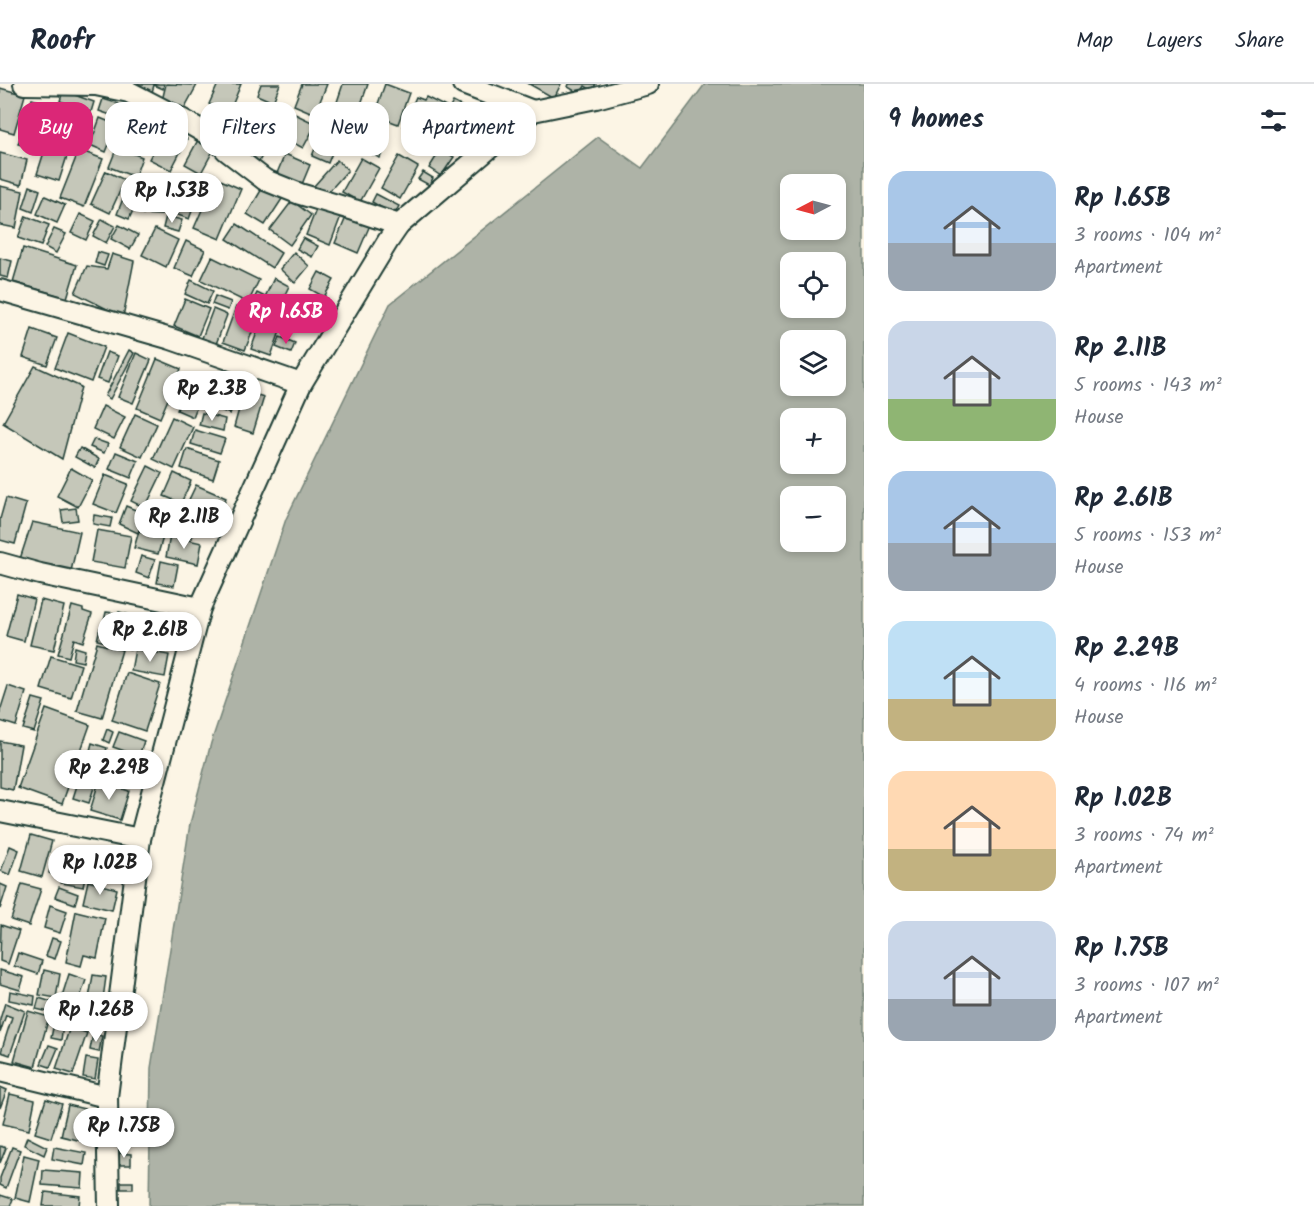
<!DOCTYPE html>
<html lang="en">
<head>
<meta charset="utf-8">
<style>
	:root { --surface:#fff; --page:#f6f6f7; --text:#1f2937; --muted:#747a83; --line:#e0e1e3; --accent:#db2777 }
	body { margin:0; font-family:Kalam,sans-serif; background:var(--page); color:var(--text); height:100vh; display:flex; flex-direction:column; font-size:22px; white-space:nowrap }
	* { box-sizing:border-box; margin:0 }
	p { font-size:20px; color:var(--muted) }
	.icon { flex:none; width:33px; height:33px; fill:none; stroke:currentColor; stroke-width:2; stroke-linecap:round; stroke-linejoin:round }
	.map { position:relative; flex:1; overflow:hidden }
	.drawer { display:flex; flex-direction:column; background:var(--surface); width:450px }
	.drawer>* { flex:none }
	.top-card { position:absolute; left:18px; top:18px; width:570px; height:54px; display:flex; gap:12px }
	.needle { width:39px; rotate:264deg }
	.controls { position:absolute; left:780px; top:90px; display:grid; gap:12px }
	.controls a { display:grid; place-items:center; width:66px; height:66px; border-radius:12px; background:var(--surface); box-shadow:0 3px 9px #0003; font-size:30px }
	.price { position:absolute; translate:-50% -51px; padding:0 14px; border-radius:21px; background:#fff; color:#222; font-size:20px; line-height:39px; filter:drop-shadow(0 2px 3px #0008) }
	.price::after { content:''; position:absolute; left:50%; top:36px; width:18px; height:14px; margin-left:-9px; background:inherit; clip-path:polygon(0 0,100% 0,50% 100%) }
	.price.current { background:var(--accent); color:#fff }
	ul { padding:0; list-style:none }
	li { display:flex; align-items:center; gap:18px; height:150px; padding:0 24px }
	li span { display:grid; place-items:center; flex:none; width:168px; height:120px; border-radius:18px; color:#555 }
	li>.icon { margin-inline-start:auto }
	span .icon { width:72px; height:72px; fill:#fffc; stroke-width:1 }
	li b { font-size:26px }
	h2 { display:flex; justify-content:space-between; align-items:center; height:72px; padding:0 24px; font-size:26px }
	.tag { padding:0 21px; border-radius:18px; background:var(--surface); box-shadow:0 3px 9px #0003; font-size:21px; line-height:54px }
	.tag.current { background:var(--accent); color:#fff }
	header { display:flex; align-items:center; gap:36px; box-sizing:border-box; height:84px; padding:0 30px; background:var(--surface); border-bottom:2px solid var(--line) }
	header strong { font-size:28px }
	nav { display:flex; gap:33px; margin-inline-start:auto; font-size:21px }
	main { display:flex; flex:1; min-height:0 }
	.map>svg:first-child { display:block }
	.water { fill:#aeb3a7; stroke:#758479; stroke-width:1.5; fill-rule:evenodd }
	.building { fill:#c5c7b9; stroke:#1f3d34; stroke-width:1.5 }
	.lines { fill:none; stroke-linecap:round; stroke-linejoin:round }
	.street-casing { stroke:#1f3d34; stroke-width:24 }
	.street { stroke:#fcf5e5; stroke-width:20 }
</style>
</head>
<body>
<header>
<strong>Roofr</strong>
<nav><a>Map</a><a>Layers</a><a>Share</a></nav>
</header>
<main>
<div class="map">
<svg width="864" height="1122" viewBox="0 0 864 1122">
	<rect width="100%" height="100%" fill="#fcf5e5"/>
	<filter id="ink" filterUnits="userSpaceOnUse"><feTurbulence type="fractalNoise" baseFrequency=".0167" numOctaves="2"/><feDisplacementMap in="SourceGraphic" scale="12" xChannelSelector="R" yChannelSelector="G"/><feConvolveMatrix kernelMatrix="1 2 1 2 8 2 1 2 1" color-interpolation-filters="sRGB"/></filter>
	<g filter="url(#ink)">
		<path class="water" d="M705,0H864V1122H149L151,984L190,740L211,659L286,435L390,220L598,53L642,84ZM790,100H836V146H790ZM790,178H836V224H790ZM790,256H836V302H790ZM790,334H836V380H790ZM790,412H836V458H790Z"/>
		<g class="building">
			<path d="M129,0H164L163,5L154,1L151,12Z"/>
			<path d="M166,0L197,1L180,32L161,21Z"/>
			<path d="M218,0H241L229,29L209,20Z"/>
			<path d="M261,0H280L273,18L257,11Z"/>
			<path d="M302,0H327L315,30L294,21Z"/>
			<path d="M343,0H368L358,29L336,21Z"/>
			<path d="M385,0L409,9L398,40L374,31Z"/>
			<path d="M529,0H561L554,14Z"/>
			<path d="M569,0H596L592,6L585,2L580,10L568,3Z"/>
			<path d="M0,4L25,11L14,49L0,45Z"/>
			<path d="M63,7L94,18L91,28L60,17Z"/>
			<path d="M416,13L424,16L426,13L446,23L426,67L405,57L411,46L403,42Z"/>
			<path d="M32,15L53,21L39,66L18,60Z"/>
			<path d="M103,15L129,23L125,36L99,27Z"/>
			<path d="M453,18L480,32L462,65L436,50Z"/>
			<path d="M67,24L93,34L83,62L57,52Z"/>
			<path d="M338,28L356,35L351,47L333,41Z"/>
			<path d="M259,29L279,41L256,83L235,71Z"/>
			<path d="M139,30L156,38L144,64L127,56Z"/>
			<path d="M295,30L316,40L303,64L282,53Z"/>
			<path d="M100,34L117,41L106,68L90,61Z"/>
			<path d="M366,42L389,53L380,74L357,64Z"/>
			<path d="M166,43L187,55L171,86L149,75Z"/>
			<path d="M322,47L338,54L328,79L312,72Z"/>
			<path d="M198,56L214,65L201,89L185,80Z"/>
			<path d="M46,62L68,69L59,97L37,90Z"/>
			<path d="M117,63L142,73L135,93L109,83Z"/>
			<path d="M441,65L454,73L441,92L429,84Z"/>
			<path d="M79,66L103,75L84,123L60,114Z"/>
			<path d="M0,69L27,76L21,101L0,95Z"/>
			<path d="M285,70L310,81L300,105L275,94Z"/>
			<path d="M399,72L418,83L400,115L381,104Z"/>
			<path d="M361,74L379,84L360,118L342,108Z"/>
			<path d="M337,76L348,86L325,112L314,102Z"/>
			<path d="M106,87L125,96L110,129L91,120Z"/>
			<path d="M423,88L433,94L429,101L418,95Z"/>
			<path d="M216,94L241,105L220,155L194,144Z"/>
			<path d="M179,95L201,103L189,135L167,127Z"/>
			<path d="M145,100L162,101L161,131L143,130Z"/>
			<path d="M0,102L23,107L16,144L0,141Z"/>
			<path d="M30,102L40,106L33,128L23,124Z"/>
			<path d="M263,103L282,115L265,141L247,130Z"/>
			<path d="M126,107L139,113L129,135L117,130Z"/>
			<path d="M376,110L399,122L394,131L372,118Z"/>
			<path d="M45,112L65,121L57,139L37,130Z"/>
			<path d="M292,117L311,131L290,161L270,146Z"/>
			<path d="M317,123L341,132L330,161L306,151Z"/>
			<path d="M80,130L95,137L86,156L71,149Z"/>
			<path d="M347,131L370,141L358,169L335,159Z"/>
			<path d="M26,132L49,141L41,162L18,154Z"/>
			<path d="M166,132L182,136L178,148L163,144Z"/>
			<path d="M102,135L115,142L106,159L93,152Z"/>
			<path d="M237,140L281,169L272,184L227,155Z"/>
			<path d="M119,141L138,151L130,165L111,155Z"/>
			<path d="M54,145L66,150L56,169L45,163Z"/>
			<path d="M155,145L178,156L166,183L142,171Z"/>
			<path d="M303,154L318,162L312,173L297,165Z"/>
			<path d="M186,157L205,166L193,192L174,184Z"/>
			<path d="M23,164L77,181L67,214L13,198Z"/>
			<path d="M98,168L108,171L104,182L95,179Z"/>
			<path d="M294,168L309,182L295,199L280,185Z"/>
			<path d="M112,170L134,177L123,233L75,209L87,182L107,185Z"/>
			<path d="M212,173L259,196L248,219L201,196Z"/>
			<path d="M0,174L12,177L8,194L0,192Z"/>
			<path d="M319,188L334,196L324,213L310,205Z"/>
			<path d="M274,194L289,202L278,225L266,219L264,225L252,219L257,209L265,213Z"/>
			<path d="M191,196L213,207L207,220L185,210Z"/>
			<path d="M215,212L231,218L228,226L212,220Z"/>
			<path d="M185,215L209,225L198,252L174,242Z"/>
			<path d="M292,215L309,223L299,245L282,237Z"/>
			<path d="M236,223L259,231L245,266L223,258Z"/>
			<path d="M213,225L227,231L216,260L202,254Z"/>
			<path d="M263,232L283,239L271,272L251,265Z"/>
			<path d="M32,245L57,254L47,281L23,273Z"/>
			<path d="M68,249L104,263L91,298L55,284Z"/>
			<path d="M280,253L295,259L291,269L276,263Z"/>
			<path d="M129,266L134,269L110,315L105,312Z"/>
			<path d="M107,268L118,272L108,299L97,295Z"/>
			<path d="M136,269L151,276L133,319L118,313Z"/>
			<path d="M157,275L181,285L160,334L137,324Z"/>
			<path d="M35,282L81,303L62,375L3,339Z"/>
			<path d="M218,293L240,302L230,330L207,321Z"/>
			<path d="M189,295L205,301L193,333L177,326Z"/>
			<path d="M244,307L264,313L253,349L234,343Z"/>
			<path d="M103,322L125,333L114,355L93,345Z"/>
			<path d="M202,329L225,335L223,347L199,341Z"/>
			<path d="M135,330L157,340L142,373L120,363Z"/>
			<path d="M172,333L193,343L174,385L153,375Z"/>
			<path d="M195,346L225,355L220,369L191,360Z"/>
			<path d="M94,355L108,360L104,369L90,363Z"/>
			<path d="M80,364L99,375L95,384L75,373Z"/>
			<path d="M187,365L219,376L213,395L181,384Z"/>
			<path d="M116,368L138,377L131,394L109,385Z"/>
			<path d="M148,382L162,389L145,424L131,417Z"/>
			<path d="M71,384L92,396L78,423L57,412Z"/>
			<path d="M174,389L191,397L181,419L164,412Z"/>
			<path d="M105,391L128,400L116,429L93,420Z"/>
			<path d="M196,401L226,414L217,435L186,422Z"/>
			<path d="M6,414L26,420L15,460L0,456V435Z"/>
			<path d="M156,419L198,433L192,454L149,440Z"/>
			<path d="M126,422L145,430L138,449L119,440Z"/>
			<path d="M76,424L78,436L63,438L61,426Z"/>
			<path d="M94,431L112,434L110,443L93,440Z"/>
			<path d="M32,438L80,448L71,487L20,475Z"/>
			<path d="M97,446L131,452L125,484L91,478Z"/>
			<path d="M139,447L163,453L158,470L134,464Z"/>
			<path d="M170,452L202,459L198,480L166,473Z"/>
			<path d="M141,472L155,476L149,494L136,489Z"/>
			<path d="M161,477L178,481L174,502L157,499Z"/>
			<path d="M17,510L34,515L24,557L6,552Z"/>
			<path d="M41,516L64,522L54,566L30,561Z"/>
			<path d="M72,522L83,525V527L92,530L83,558L74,555L69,573L58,570Z"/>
			<path d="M106,528L114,529L112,539L104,537Z"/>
			<path d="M119,528L137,533L130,565L111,560Z"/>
			<path d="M143,533L176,542L169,567L136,558Z"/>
			<path d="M100,544L108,546L106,558L97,556Z"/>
			<path d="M97,559L122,566L102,634L77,627Z"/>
			<path d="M75,563L85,566L83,578L73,576Z"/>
			<path d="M135,565L169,571L165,593L131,587Z"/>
			<path d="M51,572L81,581L71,614L41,605Z"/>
			<path d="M127,589L160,600L145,647L112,636Z"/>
			<path d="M8,602L26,608L16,642L0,637V627Z"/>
			<path d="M33,614L44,617L34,648L23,645Z"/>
			<path d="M46,625L90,641L62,720L18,704Z"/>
			<path d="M107,645L113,648L109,659L103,656Z"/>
			<path d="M119,648L144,657L139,672L113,663Z"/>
			<path d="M0,657L21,661L13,706L0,703Z"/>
			<path d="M92,659L107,664L101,686L86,682Z"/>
			<path d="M128,670L141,674L138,682L125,678Z"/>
			<path d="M110,676L135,685L131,698L106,689Z"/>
			<path d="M81,689L97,694L89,719L73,714Z"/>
			<path d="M99,697L129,707L120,736L90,727Z"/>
			<path d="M31,751L52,757L42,793L21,787Z"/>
			<path d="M10,762L19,766L10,791L1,787Z"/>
			<path d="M66,768L89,772L83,803L61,799Z"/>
			<path d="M54,776L60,778L55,792L49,789Z"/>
			<path d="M88,797L117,805L112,826L83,819Z"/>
			<path d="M0,800L7,803L0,825Z"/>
			<path d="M22,800L41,805L29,842L11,836Z"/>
			<path d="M59,803L78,810L75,820L55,813Z"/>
			<path d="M50,821L67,827L60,849L44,844Z"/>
			<path d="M76,827L105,834L97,874L84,871L81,882L66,878Z"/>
			<path d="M1,841L19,847L8,880L0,877Z"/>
			<path d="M52,854L61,857L55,875L46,872Z"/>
			<path d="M18,869L42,877L38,890L14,882Z"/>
			<path d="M0,886L24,893L20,906L0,900Z"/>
			<path d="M44,886L60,890L56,914L39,911Z"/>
			<path d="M69,890L86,896L72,937L56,931Z"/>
			<path d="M93,891L106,893L102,922L88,920Z"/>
			<path d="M10,907L35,912L34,921L9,916Z"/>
			<path d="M39,914L52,918L49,928L36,925Z"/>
			<path d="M5,919L25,927L10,971L1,968L12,933L6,931L0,949V935Z"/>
			<path d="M28,927L49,933L35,983L14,977Z"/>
			<path d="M82,927L97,930L95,941L80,938Z"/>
			<path d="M54,939L63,941L61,956L51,954Z"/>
			<path d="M70,943L87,949L73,990L56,985Z"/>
			<path d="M93,950L102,952L99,968L90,966Z"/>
			<path d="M49,961L58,964L50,983L41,980Z"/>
			<path d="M86,974L98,976L95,995L83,993Z"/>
			<path d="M0,1003L7,1006L0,1024Z"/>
			<path d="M10,1010L35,1016L29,1046L3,1040Z"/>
			<path d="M46,1015L62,1020L51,1054L35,1049Z"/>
			<path d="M68,1021L93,1027L86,1058L61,1052Z"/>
			<path d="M27,1053L47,1063L44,1071L24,1061Z"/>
			<path d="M0,1062L6,1064L0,1079Z"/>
			<path d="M12,1063L20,1066L6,1104L0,1101V1094Z"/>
			<path d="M54,1063L86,1069L84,1081L52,1075Z"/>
			<path d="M117,1069L131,1070V1081H116Z"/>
			<path d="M24,1071L39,1075L30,1118L15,1114Z"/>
			<path d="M43,1086L83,1089L82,1104L42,1101Z"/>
			<rect x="121" y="1098" width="12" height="7"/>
			<path d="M45,1108L80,1112L79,1122H43Z"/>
			<path d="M0,1111L13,1115L10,1122H0Z"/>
		</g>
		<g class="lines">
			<g class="street-casing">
				<g id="street">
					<path d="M24,0L96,1L129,8L183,36L216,55L226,66L265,96L300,110L354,126L399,141"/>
					<path d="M463,0L533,27"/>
					<path d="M0,206L171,255L301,300"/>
					<path d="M0,479L40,490L200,524"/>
					<path d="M0,727L140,755"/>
					<path d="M0,987L107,1013"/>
					<path d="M109,1122L107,1013L140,755L200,524L301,300L388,157L399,141L533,27L596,14L648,0"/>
				</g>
			</g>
			<use href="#street" class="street"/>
		</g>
	</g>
</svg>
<div class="controls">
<a><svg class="needle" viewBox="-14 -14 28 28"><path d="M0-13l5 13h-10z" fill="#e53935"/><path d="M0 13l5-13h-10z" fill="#747a83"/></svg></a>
<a><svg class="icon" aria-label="locate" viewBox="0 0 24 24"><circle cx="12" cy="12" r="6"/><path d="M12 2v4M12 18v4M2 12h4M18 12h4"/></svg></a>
<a><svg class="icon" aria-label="layers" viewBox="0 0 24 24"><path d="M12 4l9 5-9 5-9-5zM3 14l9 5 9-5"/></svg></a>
<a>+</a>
<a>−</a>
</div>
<b class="price" style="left:172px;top:140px">Rp 1.53B</b>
<b class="price current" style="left:286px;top:261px">Rp 1.65B</b>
<b class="price" style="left:212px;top:338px">Rp 2.3B</b>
<b class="price" style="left:184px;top:466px">Rp 2.11B</b>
<b class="price" style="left:150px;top:579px">Rp 2.61B</b>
<b class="price" style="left:109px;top:717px">Rp 2.29B</b>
<b class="price" style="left:100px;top:812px">Rp 1.02B</b>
<b class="price" style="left:96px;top:959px">Rp 1.26B</b>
<b class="price" style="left:124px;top:1075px">Rp 1.75B</b>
<div class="top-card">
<a class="tag current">Buy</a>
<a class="tag">Rent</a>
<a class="tag">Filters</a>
<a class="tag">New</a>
<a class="tag">Apartment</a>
</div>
</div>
<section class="drawer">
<h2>9 homes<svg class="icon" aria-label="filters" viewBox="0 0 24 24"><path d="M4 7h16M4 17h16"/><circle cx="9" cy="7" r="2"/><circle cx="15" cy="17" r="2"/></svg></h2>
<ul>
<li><span style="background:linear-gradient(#a9c7e8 60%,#9aa5b1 0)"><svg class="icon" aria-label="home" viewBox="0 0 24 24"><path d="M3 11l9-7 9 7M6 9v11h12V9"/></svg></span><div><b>Rp 1.65B</b><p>3 rooms · 104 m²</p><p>Apartment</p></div></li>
<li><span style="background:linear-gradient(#c9d6e8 65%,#8fb573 0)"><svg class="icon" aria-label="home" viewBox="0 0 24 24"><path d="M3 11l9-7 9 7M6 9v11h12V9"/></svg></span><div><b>Rp 2.11B</b><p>5 rooms · 143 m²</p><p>House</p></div></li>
<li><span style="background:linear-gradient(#a9c7e8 60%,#9aa5b1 0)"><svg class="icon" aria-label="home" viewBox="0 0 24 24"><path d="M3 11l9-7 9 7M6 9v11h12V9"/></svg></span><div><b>Rp 2.61B</b><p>5 rooms · 153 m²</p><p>House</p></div></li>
<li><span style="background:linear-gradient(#bfe0f5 65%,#c2b280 0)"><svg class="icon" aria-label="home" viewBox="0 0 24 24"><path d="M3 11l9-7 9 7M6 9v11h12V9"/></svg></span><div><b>Rp 2.29B</b><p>4 rooms · 116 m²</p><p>House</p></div></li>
<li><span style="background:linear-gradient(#ffd9b3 65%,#c2b280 0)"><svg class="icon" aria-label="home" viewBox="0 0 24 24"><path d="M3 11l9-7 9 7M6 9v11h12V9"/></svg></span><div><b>Rp 1.02B</b><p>3 rooms · 74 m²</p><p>Apartment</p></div></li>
<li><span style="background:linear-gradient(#c9d6e8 65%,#9aa5b1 0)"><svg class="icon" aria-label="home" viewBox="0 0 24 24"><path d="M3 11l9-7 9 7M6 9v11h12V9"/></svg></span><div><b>Rp 1.75B</b><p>3 rooms · 107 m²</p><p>Apartment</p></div></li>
</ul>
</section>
</main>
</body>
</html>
